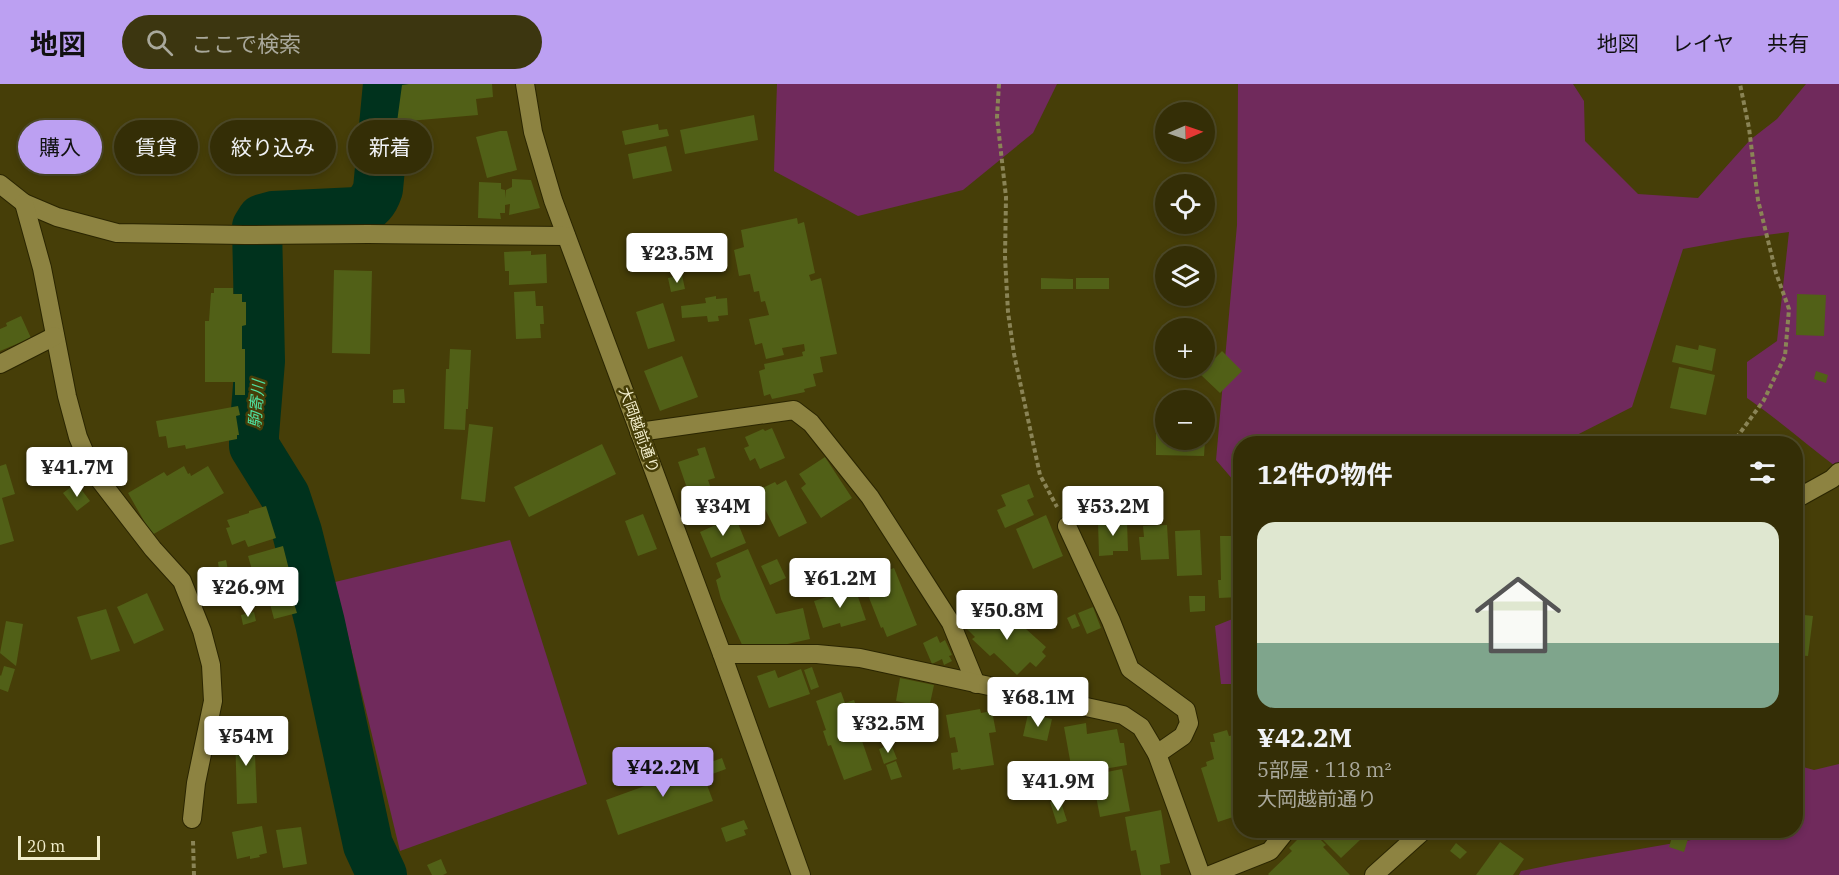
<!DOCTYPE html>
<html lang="ja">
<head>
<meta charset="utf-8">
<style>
	:root { --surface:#342e06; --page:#3c3610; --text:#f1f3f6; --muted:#a9a89b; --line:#4e4a28; --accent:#bca0f2 }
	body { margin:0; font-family:"IBM Plex Serif","Noto Sans JP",serif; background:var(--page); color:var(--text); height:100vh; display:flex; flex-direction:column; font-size:22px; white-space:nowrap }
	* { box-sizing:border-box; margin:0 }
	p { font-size:20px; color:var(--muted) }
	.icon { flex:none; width:33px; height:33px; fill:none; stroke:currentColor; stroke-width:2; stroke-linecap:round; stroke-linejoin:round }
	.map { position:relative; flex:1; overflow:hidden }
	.panel { position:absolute; left:1233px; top:352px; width:570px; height:402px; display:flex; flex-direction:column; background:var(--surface); border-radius:24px; box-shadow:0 3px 9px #0003,0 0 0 2px var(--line) }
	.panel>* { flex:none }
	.guide { position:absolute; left:18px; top:36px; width:570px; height:54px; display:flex; gap:12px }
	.needle { width:39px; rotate:88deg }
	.tools { position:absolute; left:1155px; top:18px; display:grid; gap:12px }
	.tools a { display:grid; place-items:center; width:60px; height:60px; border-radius:50%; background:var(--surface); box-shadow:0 3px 9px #0003,0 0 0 2px var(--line); font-size:30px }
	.scale { position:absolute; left:18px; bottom:15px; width:82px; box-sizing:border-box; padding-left:6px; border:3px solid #f2eecc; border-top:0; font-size:16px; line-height:21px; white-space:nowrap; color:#f2eecc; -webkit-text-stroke:4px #463e08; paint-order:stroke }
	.price { position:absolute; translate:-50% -51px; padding:0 14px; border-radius:6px; background:#fff; color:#222; font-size:20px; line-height:39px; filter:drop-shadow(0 2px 3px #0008) }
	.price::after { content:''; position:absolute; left:50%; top:36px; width:18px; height:14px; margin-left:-9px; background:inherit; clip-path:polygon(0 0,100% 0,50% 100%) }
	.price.on { background:var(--accent); color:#111 }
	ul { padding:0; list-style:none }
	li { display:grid; align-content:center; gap:12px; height:318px; padding:0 24px }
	li span { display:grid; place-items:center; height:186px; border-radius:18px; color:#555 }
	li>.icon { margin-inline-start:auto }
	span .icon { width:108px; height:108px; fill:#fffc; stroke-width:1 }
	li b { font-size:26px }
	h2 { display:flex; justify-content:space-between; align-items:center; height:72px; padding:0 24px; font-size:26px }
	.chip { padding:0 21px; border-radius:27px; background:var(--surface); box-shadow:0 3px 9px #0003,0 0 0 2px var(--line); font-size:21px; line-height:54px }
	.chip.on { background:var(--accent); color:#111 }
	header { display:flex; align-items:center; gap:36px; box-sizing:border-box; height:84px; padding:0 30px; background:var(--accent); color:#111 }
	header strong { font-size:28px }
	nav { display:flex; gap:33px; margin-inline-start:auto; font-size:21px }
	.search { width:420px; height:54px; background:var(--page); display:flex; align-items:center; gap:15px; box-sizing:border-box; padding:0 21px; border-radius:33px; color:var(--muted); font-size:22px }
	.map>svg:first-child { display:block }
	.green { fill:#702a5c }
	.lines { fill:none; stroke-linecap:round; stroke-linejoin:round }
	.river { stroke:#00321d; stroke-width:50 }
	.building { fill:#516017 }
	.minor-casing { stroke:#2a2501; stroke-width:20 }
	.path { stroke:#8a8456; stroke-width:4; stroke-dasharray:4.5 3; stroke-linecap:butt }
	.minor { stroke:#8d8341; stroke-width:18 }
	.labels { text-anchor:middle; stroke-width:5; stroke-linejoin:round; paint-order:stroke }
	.street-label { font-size:15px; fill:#f2eecc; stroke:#463e08 }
	.water-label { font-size:16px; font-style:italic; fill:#4fe1a1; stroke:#463e08 }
</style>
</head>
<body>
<header>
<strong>地図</strong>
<div class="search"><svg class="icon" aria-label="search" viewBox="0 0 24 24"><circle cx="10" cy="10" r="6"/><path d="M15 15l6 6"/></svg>ここで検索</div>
<nav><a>地図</a><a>レイヤ</a><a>共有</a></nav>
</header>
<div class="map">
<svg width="1839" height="791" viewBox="0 0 1839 791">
	<rect width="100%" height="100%" fill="#463e08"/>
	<g class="green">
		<path d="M777,0H1057L1033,49L963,106L858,132L774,87Z"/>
		<path d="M1238,0H1573L1584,17L1585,57L1638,110L1698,114L1750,56L1777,35L1806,0H1839V385C1808,362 1779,336 1747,314V278L1777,257L1789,148L1743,154L1683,165L1632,323L1559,360H1532L1522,356L1517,360H1240V404L1216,376L1237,141Z"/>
		<path d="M510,456L587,700L400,767L335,498Z"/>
		<path d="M1240,532V600H1221L1215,542Z"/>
		<path d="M1839,680V791H1519L1521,787L1565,778L1686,757L1734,747H1796V681L1814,686Z"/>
	</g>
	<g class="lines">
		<path class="river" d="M382,791L368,761L320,539L297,448L285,412L254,362V351L260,277L257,143L262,135L273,132L357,128C369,123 374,117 378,105L388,0"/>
	</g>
	<g class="building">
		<path d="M409,0H492L493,13L476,15L478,31L397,38L402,1Z"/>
		<path d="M754,31L758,56L685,70L680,46Z"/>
		<path d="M658,40L659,46L667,45L669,52L625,61L622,47Z"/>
		<path d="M500,47H507L517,86L487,94L476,53Z"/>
		<path d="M666,62L672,87L633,95L628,70Z"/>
		<path d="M512,95L531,96L540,124L509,131L510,120L505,121V129H500L501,135L478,134L479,98L501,99V105L505,106L506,114V106L512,103Z"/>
		<path d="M797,134L798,140L804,138L815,189L809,191L811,197L821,194L837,270L820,273L823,288L813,290L816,302L804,305L805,308L772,315L770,310L764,312L759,287L765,285L764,280L803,272L802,268L805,267L804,260L782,264L784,271L766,275L762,259L755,261L749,235L769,231L765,217L761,218L759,207L754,208L750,190L739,192L734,166L744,163L741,146Z"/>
		<path d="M531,167V171L546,170L547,199L509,201V187H505L504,168Z"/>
		<path d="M334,186L372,187L370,270L332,269Z"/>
		<path d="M682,191L685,205L671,208L668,194Z"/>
		<path d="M1041,194L1073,195V205H1041Z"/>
		<rect x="1076" y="194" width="33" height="11"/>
		<path d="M214,204H233V210H242V218H246V241L242,242V265H245V311H235V298H205V237H209L211,209H214Z"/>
		<path d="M535,207L536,222H543L544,240H540L541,254L516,255L514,208Z"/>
		<path d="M1797,210L1826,211L1824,252L1796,251Z"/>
		<path d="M716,212V215L727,214L728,231L718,232L719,237L708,238L707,232L682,234L681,222L706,219L705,214Z"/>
		<path d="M663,219L675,257L648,265L636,228Z"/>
		<path d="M21,232L31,254L0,267V245L7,242L6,239Z"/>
		<path d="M1676,261L1698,266L1699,261L1716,265L1712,287L1672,278Z"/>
		<path d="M450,265L471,266L468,325H466L465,346L444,345L446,285H449Z"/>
		<path d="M1222,267L1242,287L1220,309L1200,290Z"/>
		<path d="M682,272L698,313L660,327L644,287Z"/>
		<path d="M1679,283L1715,291L1706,331L1670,324Z"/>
		<path d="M1816,287L1828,291L1826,299L1814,295Z"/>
		<path d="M404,305L405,319H393V306Z"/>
		<path d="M238,322L240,331L236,332L239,351H237V355L186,365L185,361L168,364L166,352L159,353L156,337Z"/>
		<path d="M469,340L493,343L485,418L461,415Z"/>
		<path d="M772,344L785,374L760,385L755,374L750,377L744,364L749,362L745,353L763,345L765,347Z"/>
		<path d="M1156,344H1166V356H1205L1204,372L1156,371Z"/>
		<path d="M1777,352L1791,360H1766L1771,353L1775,355Z"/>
		<path d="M602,360L616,390L529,433L514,403Z"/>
		<path d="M705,363L715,394L708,396L715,416L701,420L698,413L694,415L691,406L688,407L678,378L699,371L697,365Z"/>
		<path d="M825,373L852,414L821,434L801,404L806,400L799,390Z"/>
		<path d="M6,380L15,410L2,414L14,457L0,461V382Z"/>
		<path d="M184,382L188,390L190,389L191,392L208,382L224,409L152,451L128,409L164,388L167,392Z"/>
		<path d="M786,396L807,439L779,453L756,407L775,398L777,401Z"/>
		<path d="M1029,400L1034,413L1027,416L1034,431L1005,444L997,426L1006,422L1001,411Z"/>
		<path d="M71,403L76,409L81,405L90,417L77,427L63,409Z"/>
		<path d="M266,422L276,454L248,463L245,456L232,461L226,444L230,443L227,436L249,429V427Z"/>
		<path d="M643,430L657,465L638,472L625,437Z"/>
		<path d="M1046,431L1063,472L1033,485L1016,445Z"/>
		<path d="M735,432L746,459L711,474L700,448Z"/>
		<path d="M1127,437L1128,467H1113V471L1099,472L1098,438Z"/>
		<path d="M1167,441L1169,475L1141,476L1139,453H1144L1143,442Z"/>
		<path d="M1200,446L1202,491L1177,492L1175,447Z"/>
		<path d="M1220,452H1240V513L1219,514L1218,496H1221Z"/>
		<path d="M283,462L295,509L291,510L297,529L274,535L266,505L258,507L248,472Z"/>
		<path d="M748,465L776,530L803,524L810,555L783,561L744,565L721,515L716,496L721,493L716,479Z"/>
		<path d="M777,475L786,494L770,501L761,482Z"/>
		<path d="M226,476L229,491L220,493L218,478Z"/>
		<path d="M894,484L917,541L887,553L883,543L881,544L862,496Z"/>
		<path d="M855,504L866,536L841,543L840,539L823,544L814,517Z"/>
		<path d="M147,509L164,546L134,560L117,523Z"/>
		<path d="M1189,512H1205V527L1190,528Z"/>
		<path d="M1093,523L1101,544L1087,550L1078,529Z"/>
		<path d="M106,525L120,567L91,576L77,533Z"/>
		<path d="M989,525L995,530L999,526L1012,538L1015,535L1046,563L1042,568L1046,572L1036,583L1030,578L1017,591L994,569L990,572L972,555L975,553L967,545L983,527L986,529Z"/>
		<path d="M254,528L256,537L243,541L241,531Z"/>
		<path d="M1075,530L1080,542L1072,545L1067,534Z"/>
		<path d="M1796,530L1813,532L1808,572L1796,571Z"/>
		<path d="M6,537L23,540L16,582L0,569Z"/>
		<path d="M937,552L940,559L945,556L952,571L949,572L952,577L944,581L942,575L932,580L923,559Z"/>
		<path d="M4,582L15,585L8,608L0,605V591L1,592Z"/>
		<path d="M812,583L819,603L811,606L804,586Z"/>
		<path d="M801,585L810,610L769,624L757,592L775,586L778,594Z"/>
		<path d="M900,594L934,601L929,624L896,617Z"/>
		<path d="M841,608L845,619L854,616L868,655L862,657L872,686L844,696L831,661L828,662L823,647L826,646L816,617Z"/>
		<path d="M980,625L981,629L992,627L996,648L989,649L994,681L961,686L960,684L953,686L951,669L958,668L955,653L950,654L946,631Z"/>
		<path d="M1028,630L1052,635L1047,657L1023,652Z"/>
		<path d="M1086,639L1087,650L1117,645L1120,659H1124L1127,681L1081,689L1080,686L1072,687L1064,643Z"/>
		<path d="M254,646L257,719L237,720L235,647Z"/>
		<path d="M1227,646L1229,652L1240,650V734L1234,736L1233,733L1218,738L1201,684L1207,682L1206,678L1214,675L1210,658H1215L1213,650Z"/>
		<path d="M891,660L897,675L884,680L879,665Z"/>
		<path d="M722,674L726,685L704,693L713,717L618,751L606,716Z"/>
		<path d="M896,677L902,693L891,696L886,681Z"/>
		<path d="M1122,685L1130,727L1100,733L1092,691Z"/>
		<path d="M1060,715L1067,737L1057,740L1050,718Z"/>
		<path d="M1161,726L1170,779L1160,781L1161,791H1141L1136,766L1131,767L1125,733Z"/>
		<path d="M744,736L748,745L744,746L746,751L726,758L721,744Z"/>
		<path d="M262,742L267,769L259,771L260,773L250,775V772L237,775L232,748Z"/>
		<path d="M301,743L307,780L283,784L276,746Z"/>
		<path d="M1306,747H1312L1326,761L1323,763L1350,791H1269L1268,790L1292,767L1289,764Z"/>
		<path d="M1332,747H1353L1361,755L1341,774L1323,756Z"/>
		<path d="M1673,750L1688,755L1684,768L1669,763Z"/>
		<path d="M1500,758L1524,775L1513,791H1476Z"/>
		<path d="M1456,759L1467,768L1460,775L1450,767Z"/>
		<path d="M441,775L447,789L443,791H432L427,781Z"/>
	</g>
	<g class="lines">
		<g class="minor-casing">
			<g id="minor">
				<path d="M525,0L533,48L553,116L722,570L801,791"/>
				<path d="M0,100L24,119L57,133L117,149L244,151L368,150L566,152"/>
				<path d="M24,119L42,184L67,312L78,353L92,386L153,465L182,497L202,547L211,581L213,617L196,699L192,735"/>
				<path d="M0,280L55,252"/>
				<path d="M639,348L794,326L811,339L870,413L951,539L976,600"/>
				<path d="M1796,415L1832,395L1839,388"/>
				<path d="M1067,442L1111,537L1130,585L1186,626L1189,639L1183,652L1157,670"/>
				<path d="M722,570H817L860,574L1123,631L1141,643L1157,670L1201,791"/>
				<path d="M1210,791L1270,767L1286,747"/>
				<path d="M1374,791L1423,747"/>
			</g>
		</g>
		<g class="path">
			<path d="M999,0L997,33L1006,113L1005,173L1008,228L1014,270L1040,391L1057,423"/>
			<path d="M1732,360L1764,316L1785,272L1789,225L1776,189L1758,116L1749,44L1740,0"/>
			<path d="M193,757L194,791"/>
		</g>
		<use href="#minor" class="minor"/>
	</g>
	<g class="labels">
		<g class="street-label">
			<text transform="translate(639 346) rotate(70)" y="5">大岡越前通り</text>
		</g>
		<g class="water-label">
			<text transform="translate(256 320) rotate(-85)" y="6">駒寄川</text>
		</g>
	</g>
</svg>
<div class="tools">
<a><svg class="needle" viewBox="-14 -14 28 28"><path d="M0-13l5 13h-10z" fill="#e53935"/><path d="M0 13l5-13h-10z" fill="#a9a89b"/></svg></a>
<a><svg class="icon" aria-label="locate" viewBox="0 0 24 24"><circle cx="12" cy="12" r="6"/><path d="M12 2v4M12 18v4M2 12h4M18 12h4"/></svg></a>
<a><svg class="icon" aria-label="layers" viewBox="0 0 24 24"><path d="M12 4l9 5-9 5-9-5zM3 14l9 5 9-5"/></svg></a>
<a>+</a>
<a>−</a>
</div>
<div class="scale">20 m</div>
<b class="price" style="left:677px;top:200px">¥23.5M</b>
<b class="price" style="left:77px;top:414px">¥41.7M</b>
<b class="price" style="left:723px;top:453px">¥34M</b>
<b class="price" style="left:1113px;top:453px">¥53.2M</b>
<b class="price" style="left:840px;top:525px">¥61.2M</b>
<b class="price" style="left:248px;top:534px">¥26.9M</b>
<b class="price" style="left:1007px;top:557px">¥50.8M</b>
<b class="price" style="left:1038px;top:644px">¥68.1M</b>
<b class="price" style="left:888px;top:670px">¥32.5M</b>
<b class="price" style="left:246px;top:683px">¥54M</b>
<b class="price on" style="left:663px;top:714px">¥42.2M</b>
<b class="price" style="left:1058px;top:728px">¥41.9M</b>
<div class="guide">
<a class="chip on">購入</a>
<a class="chip">賃貸</a>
<a class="chip">絞り込み</a>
<a class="chip">新着</a>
</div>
<section class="panel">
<h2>12件の物件<svg class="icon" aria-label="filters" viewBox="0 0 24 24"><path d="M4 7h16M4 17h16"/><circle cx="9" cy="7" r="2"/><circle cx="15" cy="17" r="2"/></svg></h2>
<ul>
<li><span style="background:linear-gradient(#dfe7d0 65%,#7fa58c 0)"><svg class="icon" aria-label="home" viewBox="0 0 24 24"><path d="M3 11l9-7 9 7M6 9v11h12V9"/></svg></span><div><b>¥42.2M</b><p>5部屋 · 118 m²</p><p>大岡越前通り</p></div></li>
</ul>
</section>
</div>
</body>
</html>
